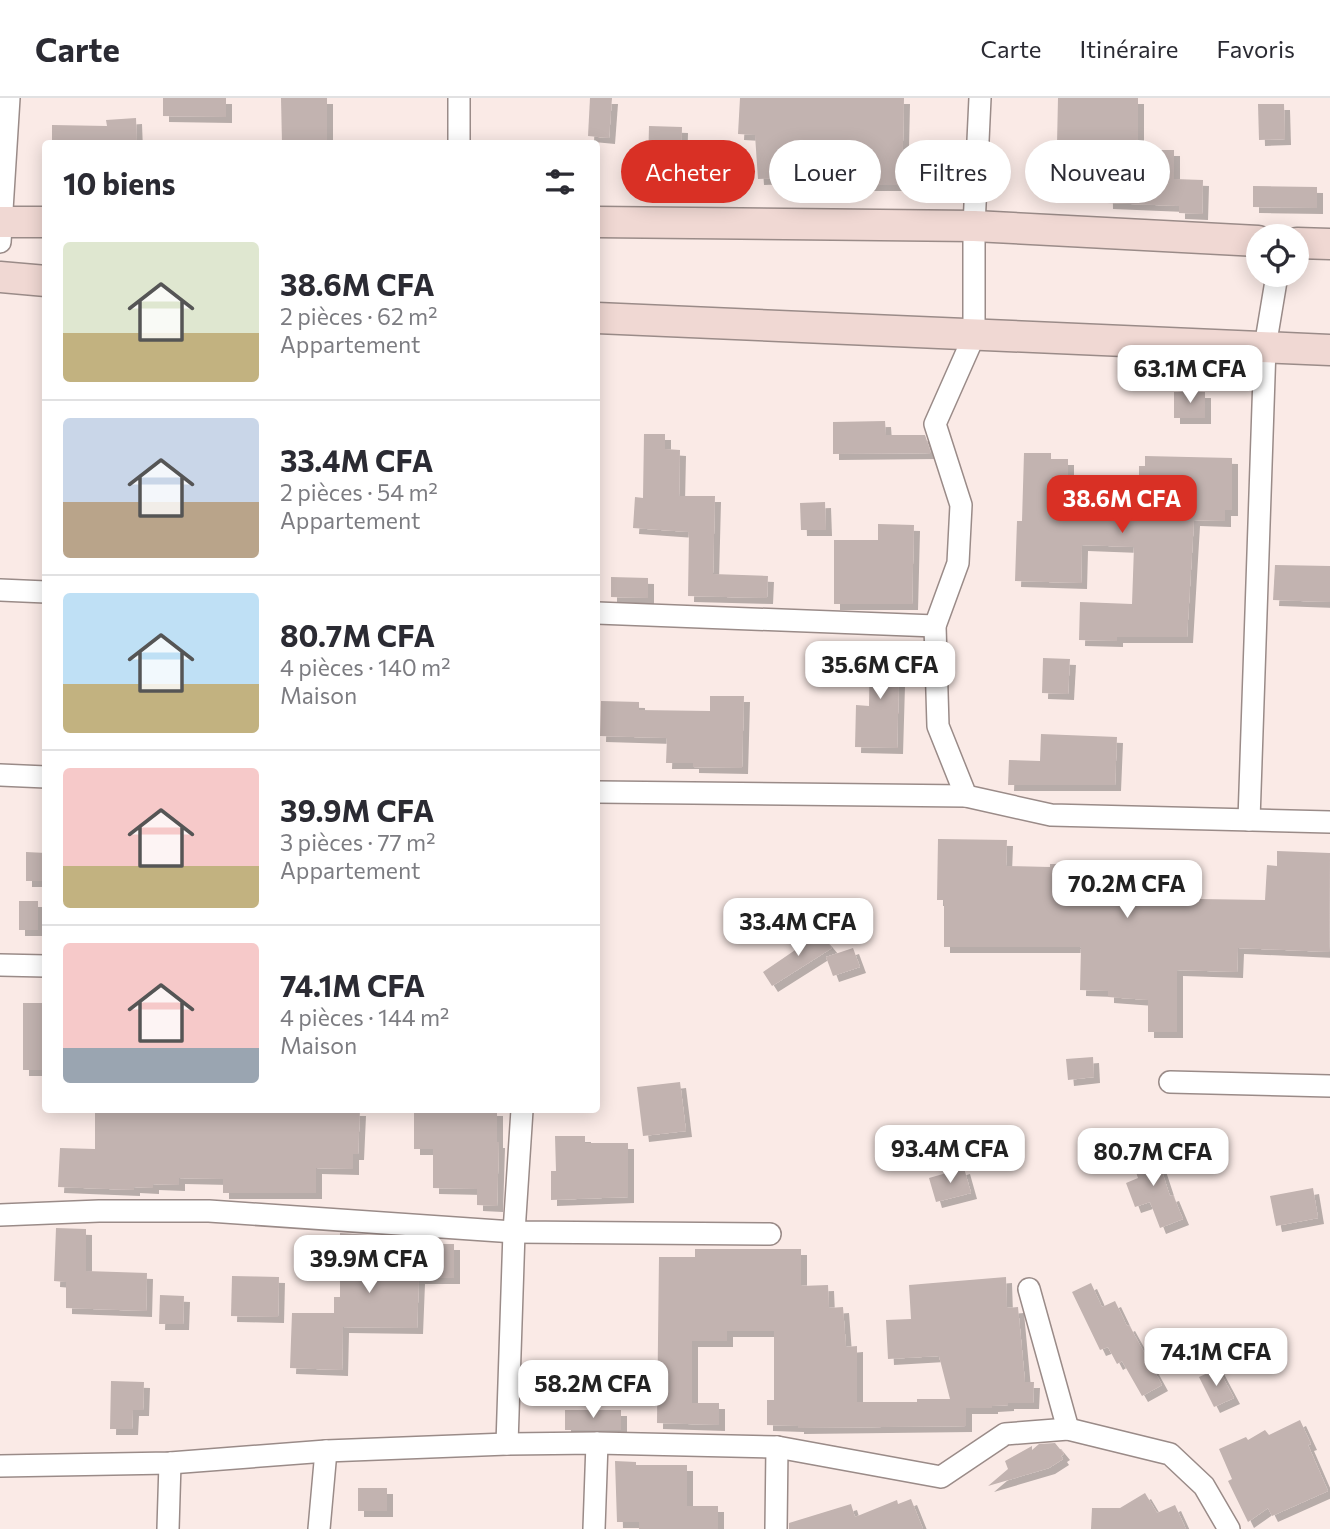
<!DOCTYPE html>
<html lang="fr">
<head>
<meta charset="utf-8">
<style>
	:root { --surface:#fff; --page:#f7f7f7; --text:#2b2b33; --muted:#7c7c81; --line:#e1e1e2; --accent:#d93025 }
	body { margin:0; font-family:Commissioner,sans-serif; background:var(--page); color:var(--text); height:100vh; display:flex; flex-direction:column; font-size:26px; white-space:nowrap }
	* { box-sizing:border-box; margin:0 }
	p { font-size:23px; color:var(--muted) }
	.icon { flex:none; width:38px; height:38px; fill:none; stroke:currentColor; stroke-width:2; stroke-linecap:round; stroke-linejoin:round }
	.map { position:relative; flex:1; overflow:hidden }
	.drawer { position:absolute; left:42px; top:42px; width:558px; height:973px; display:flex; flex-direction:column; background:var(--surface); border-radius:7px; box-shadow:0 4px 18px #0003 }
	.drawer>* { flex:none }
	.banner { position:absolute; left:621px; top:42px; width:604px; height:63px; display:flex; gap:14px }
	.fabs { position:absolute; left:1246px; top:126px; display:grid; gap:14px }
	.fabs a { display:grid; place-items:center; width:63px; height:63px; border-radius:50%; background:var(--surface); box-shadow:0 4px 18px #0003; font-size:35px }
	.price { position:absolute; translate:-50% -60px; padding:0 16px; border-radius:14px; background:#fff; color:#222; font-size:23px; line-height:46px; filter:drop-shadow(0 2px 4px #0008) }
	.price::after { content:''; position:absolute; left:50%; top:42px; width:21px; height:16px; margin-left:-10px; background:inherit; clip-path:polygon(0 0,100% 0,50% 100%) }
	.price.on { background:var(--accent); color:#fff }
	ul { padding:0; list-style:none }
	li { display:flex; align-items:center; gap:21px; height:175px; padding:0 21px }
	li+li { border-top:2px solid var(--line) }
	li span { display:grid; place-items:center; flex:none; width:196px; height:140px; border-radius:7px; color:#555 }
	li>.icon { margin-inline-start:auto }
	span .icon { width:84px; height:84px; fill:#fffc; stroke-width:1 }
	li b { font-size:30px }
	h2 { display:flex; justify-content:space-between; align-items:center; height:84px; padding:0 21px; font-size:30px }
	.pill { padding:0 24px; border-radius:32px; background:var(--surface); box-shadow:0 4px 18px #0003; font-size:24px; line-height:63px }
	.pill.on { background:var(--accent); color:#fff }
	header { display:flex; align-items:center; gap:42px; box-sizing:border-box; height:98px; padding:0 35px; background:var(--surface); border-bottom:2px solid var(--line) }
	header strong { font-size:33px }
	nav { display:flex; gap:38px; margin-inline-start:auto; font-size:24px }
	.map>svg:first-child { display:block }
	.building { fill:#c2b3b0; filter:url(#shadow) }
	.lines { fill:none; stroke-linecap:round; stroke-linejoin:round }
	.street-casing { stroke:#9a8b88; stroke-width:24 }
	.secondary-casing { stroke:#9a8b88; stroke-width:33 }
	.street { stroke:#fff; stroke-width:21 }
	.secondary { stroke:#f0d8d3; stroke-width:30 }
</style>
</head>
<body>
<header>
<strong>Carte</strong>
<nav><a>Carte</a><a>Itinéraire</a><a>Favoris</a></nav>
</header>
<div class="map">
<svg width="1330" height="1431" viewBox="0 0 1330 1431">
	<defs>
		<filter id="shadow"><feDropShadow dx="6" dy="6" stdDeviation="0" flood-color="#0004"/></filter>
	</defs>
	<rect width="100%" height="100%" fill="#faeae6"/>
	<g class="building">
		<path d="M163,0H226V19L163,18Z"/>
		<path d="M281,0H327V46H282Z"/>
		<path d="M590,0H612L609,40L588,38Z"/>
		<path d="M740,0H904L902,87H784V80L758,81L755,37L738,36Z"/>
		<path d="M1058,0H1138V52H1174V81L1203,82L1202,116L1179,115V108L1107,105L1106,47L1057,46Z"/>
		<path d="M1258,6H1284L1285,41L1259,42Z"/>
		<path d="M136,20L137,46H52V27L107,28L106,22Z"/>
		<path d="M649,28L682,29L681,68L714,70L713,89L637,87L638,67H648Z"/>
		<path d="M1253,88L1317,89V110L1253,109Z"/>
		<rect x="1174" y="294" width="31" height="26"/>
		<path d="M885,323L886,337H925L931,355L833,356V324Z"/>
		<path d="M644,336H665V351L680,352L679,398H715L713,476L768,478L767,500L688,498L689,434L633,430L635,399L643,400Z"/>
		<path d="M1024,355H1051V361H1068V378L1139,377V368H1145V358L1232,360V412H1225V423L1194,422L1187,539H1117V543L1079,542L1080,504L1132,506L1134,449L1082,447L1081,485L1015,483L1017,423H1022Z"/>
		<path d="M825,404L826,432H801L800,405Z"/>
		<path d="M878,426L914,427L912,506H834V442H878Z"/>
		<path d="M1275,467L1330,468V504L1273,502Z"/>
		<path d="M611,479L648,480V500L611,499Z"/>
		<path d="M870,548H900L897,650L855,649L856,607L869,608Z"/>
		<path d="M1043,560L1070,561L1068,596L1042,595Z"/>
		<path d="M710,598H744L742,670L693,669V665H666L667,640L600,638L601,603L639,604V612L710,613Z"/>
		<path d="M1041,636L1117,639L1115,687H1008L1009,662L1040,663Z"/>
		<path d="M938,741L1007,742L1006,768L1050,769V766H1081V774L1123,770L1125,789L1138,787L1141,804H1199V801L1265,802L1267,767L1277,768V753L1330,755L1329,854L1238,850L1237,874L1177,872V934H1148V902L1108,899V893L1080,892L1081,849H944V802H937Z"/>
		<path d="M26,754L46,755V783H26Z"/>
		<rect x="19" y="803" width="19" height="29"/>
		<path d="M817,832L832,850L772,888L763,874L804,846L803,844Z"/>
		<path d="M853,850L860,869L833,878L826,859Z"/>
		<path d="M23,905H42L43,929H46V972H23Z"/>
		<path d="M1093,959L1094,979L1068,982L1066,961Z"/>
		<path d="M680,984L686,1033L643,1038L637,989Z"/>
		<path d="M95,1012H360L358,1056H353V1071L316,1070V1095H223V1081L179,1080V1087L153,1086V1090L134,1089V1092L58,1089L60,1050L95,1051Z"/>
		<path d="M414,1012H497V1044H499L497,1108L477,1107V1091L433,1090V1051H414Z"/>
		<path d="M555,1038H585V1045H628V1099L551,1102V1073H556Z"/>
		<path d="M1154,1049L1170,1098L1173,1097L1183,1121L1160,1130L1150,1104L1135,1109L1126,1085L1138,1080L1130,1057Z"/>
		<path d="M964,1070L971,1095L936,1104L929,1080Z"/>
		<path d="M1313,1090L1318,1120L1276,1128L1270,1098Z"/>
		<path d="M56,1130L86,1131V1173L147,1175L146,1213L66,1210V1184L54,1183Z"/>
		<path d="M340,1135L415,1140V1146H454V1180H419L417,1230L343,1229L342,1272L290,1270L292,1215H334V1199H340Z"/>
		<path d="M695,1151H801V1188L828,1187L829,1210L843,1209L846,1249L857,1248V1304H917V1301H950L939,1258L888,1261L886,1222L911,1221L909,1187L1006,1179L1007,1210L1018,1209L1025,1284H1034L1033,1305H1008V1307L992,1308V1310H966V1328L798,1330V1328L767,1327V1302H774V1233H727V1243H692V1305H719V1327L657,1325L659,1159H695Z"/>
		<path d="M232,1178L279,1179L278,1219L231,1218Z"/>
		<path d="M1091,1185L1102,1209L1115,1203L1127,1228L1129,1227L1162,1287L1142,1298L1122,1263L1117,1266L1108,1249L1100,1252L1072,1194Z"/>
		<path d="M160,1197L184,1198L183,1226H159Z"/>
		<path d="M1218,1270L1234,1300L1214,1309L1199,1279Z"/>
		<path d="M111,1283L144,1284L143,1312H133L132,1331H110Z"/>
		<rect x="565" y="1312" width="56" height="20"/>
		<path d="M1300,1322L1311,1346L1308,1347L1328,1393L1272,1418L1268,1410L1248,1424L1228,1383L1232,1381L1219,1351L1246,1339L1248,1342L1265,1332L1269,1337Z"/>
		<path d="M1055,1345L1064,1356L1061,1358L1063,1361L1049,1370L988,1388L1008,1371L1005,1363L1032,1348V1352L1039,1346Z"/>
		<path d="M615,1363L636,1364V1367H687V1408H718V1431H639V1424H617Z"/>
		<rect x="358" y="1390" width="29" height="23"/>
		<path d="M1145,1395L1157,1415L1175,1407L1186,1431H1091L1092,1410H1120Z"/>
		<path d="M911,1401L923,1431H789V1425L851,1406L855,1419L897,1402L898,1406Z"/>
	</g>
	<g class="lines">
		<g class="street-casing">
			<g id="street">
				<path d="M980,0L974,128V238L935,326L961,407L958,465L935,528L938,628L966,698L1051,717L1330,724"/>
				<path d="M459,46V0"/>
				<path d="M0,144L9,0"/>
				<path d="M0,492L46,494"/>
				<path d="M597,515L935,528"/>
				<path d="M0,677L46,679"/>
				<path d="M597,694L966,698"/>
				<path d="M1249,722L1265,249L1277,177"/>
				<path d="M0,867L46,868"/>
				<path d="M1170,984L1330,988"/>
				<path d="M0,1117L99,1113H209L514,1134L770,1136"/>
				<path d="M1029,1191L1068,1331"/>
				<path d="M507,1346L514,1134L522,1012"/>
				<path d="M0,1368L170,1365L326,1353L507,1346L597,1345L777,1349L941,1379L1005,1336L1068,1331L1170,1356L1204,1388L1229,1431"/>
				<path d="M168,1431L170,1365"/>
				<path d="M319,1431L326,1353"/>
				<path d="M594,1431L597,1345"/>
				<path d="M776,1431L777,1349"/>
			</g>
		</g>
		<g class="secondary-casing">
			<g id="secondary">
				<path d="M0,124H46"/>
				<path d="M597,124L974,128L1258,143"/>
				<path d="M1297,145L1330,146"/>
				<path d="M0,179L46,183"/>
				<path d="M597,220L1330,252"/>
			</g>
		</g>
		<use href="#street" class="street"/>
		<use href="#secondary" class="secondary"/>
	</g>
</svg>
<div class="fabs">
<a><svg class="icon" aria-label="locate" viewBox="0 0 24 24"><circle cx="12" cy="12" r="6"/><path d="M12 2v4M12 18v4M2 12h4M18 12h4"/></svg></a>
</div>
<b class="price" style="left:1190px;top:307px">63.1M CFA</b>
<b class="price on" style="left:1122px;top:437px">38.6M CFA</b>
<b class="price" style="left:880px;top:603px">35.6M CFA</b>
<b class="price" style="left:1127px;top:822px">70.2M CFA</b>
<b class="price" style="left:798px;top:860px">33.4M CFA</b>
<b class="price" style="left:950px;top:1087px">93.4M CFA</b>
<b class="price" style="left:1153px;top:1090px">80.7M CFA</b>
<b class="price" style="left:369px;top:1197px">39.9M CFA</b>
<b class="price" style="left:1216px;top:1290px">74.1M CFA</b>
<b class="price" style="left:593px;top:1322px">58.2M CFA</b>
<div class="banner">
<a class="pill on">Acheter</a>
<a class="pill">Louer</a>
<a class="pill">Filtres</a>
<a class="pill">Nouveau</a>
</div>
<section class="drawer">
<h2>10 biens<svg class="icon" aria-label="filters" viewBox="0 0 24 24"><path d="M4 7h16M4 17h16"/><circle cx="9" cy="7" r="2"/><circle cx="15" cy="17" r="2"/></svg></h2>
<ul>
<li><span style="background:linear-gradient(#dfe7d0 65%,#c2b280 0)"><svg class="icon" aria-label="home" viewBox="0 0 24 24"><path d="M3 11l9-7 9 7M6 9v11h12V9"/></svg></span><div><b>38.6M CFA</b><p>2 pièces · 62 m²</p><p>Appartement</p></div></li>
<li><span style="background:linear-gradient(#c9d6e8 60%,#b9a48a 0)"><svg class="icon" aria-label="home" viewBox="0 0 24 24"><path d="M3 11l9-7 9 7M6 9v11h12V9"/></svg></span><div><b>33.4M CFA</b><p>2 pièces · 54 m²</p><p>Appartement</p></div></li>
<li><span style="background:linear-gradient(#bfe0f5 65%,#c2b280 0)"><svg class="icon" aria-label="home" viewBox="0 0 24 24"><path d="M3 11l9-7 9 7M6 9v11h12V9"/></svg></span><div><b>80.7M CFA</b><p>4 pièces · 140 m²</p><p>Maison</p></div></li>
<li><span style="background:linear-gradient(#f6c9c9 70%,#c2b280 0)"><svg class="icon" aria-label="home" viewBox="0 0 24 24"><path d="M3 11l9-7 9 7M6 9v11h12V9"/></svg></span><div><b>39.9M CFA</b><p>3 pièces · 77 m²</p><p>Appartement</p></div></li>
<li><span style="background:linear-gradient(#f6c9c9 75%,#9aa5b1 0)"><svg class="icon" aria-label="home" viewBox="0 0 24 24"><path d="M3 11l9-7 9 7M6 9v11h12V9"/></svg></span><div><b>74.1M CFA</b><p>4 pièces · 144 m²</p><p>Maison</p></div></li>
</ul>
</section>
</div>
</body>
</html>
